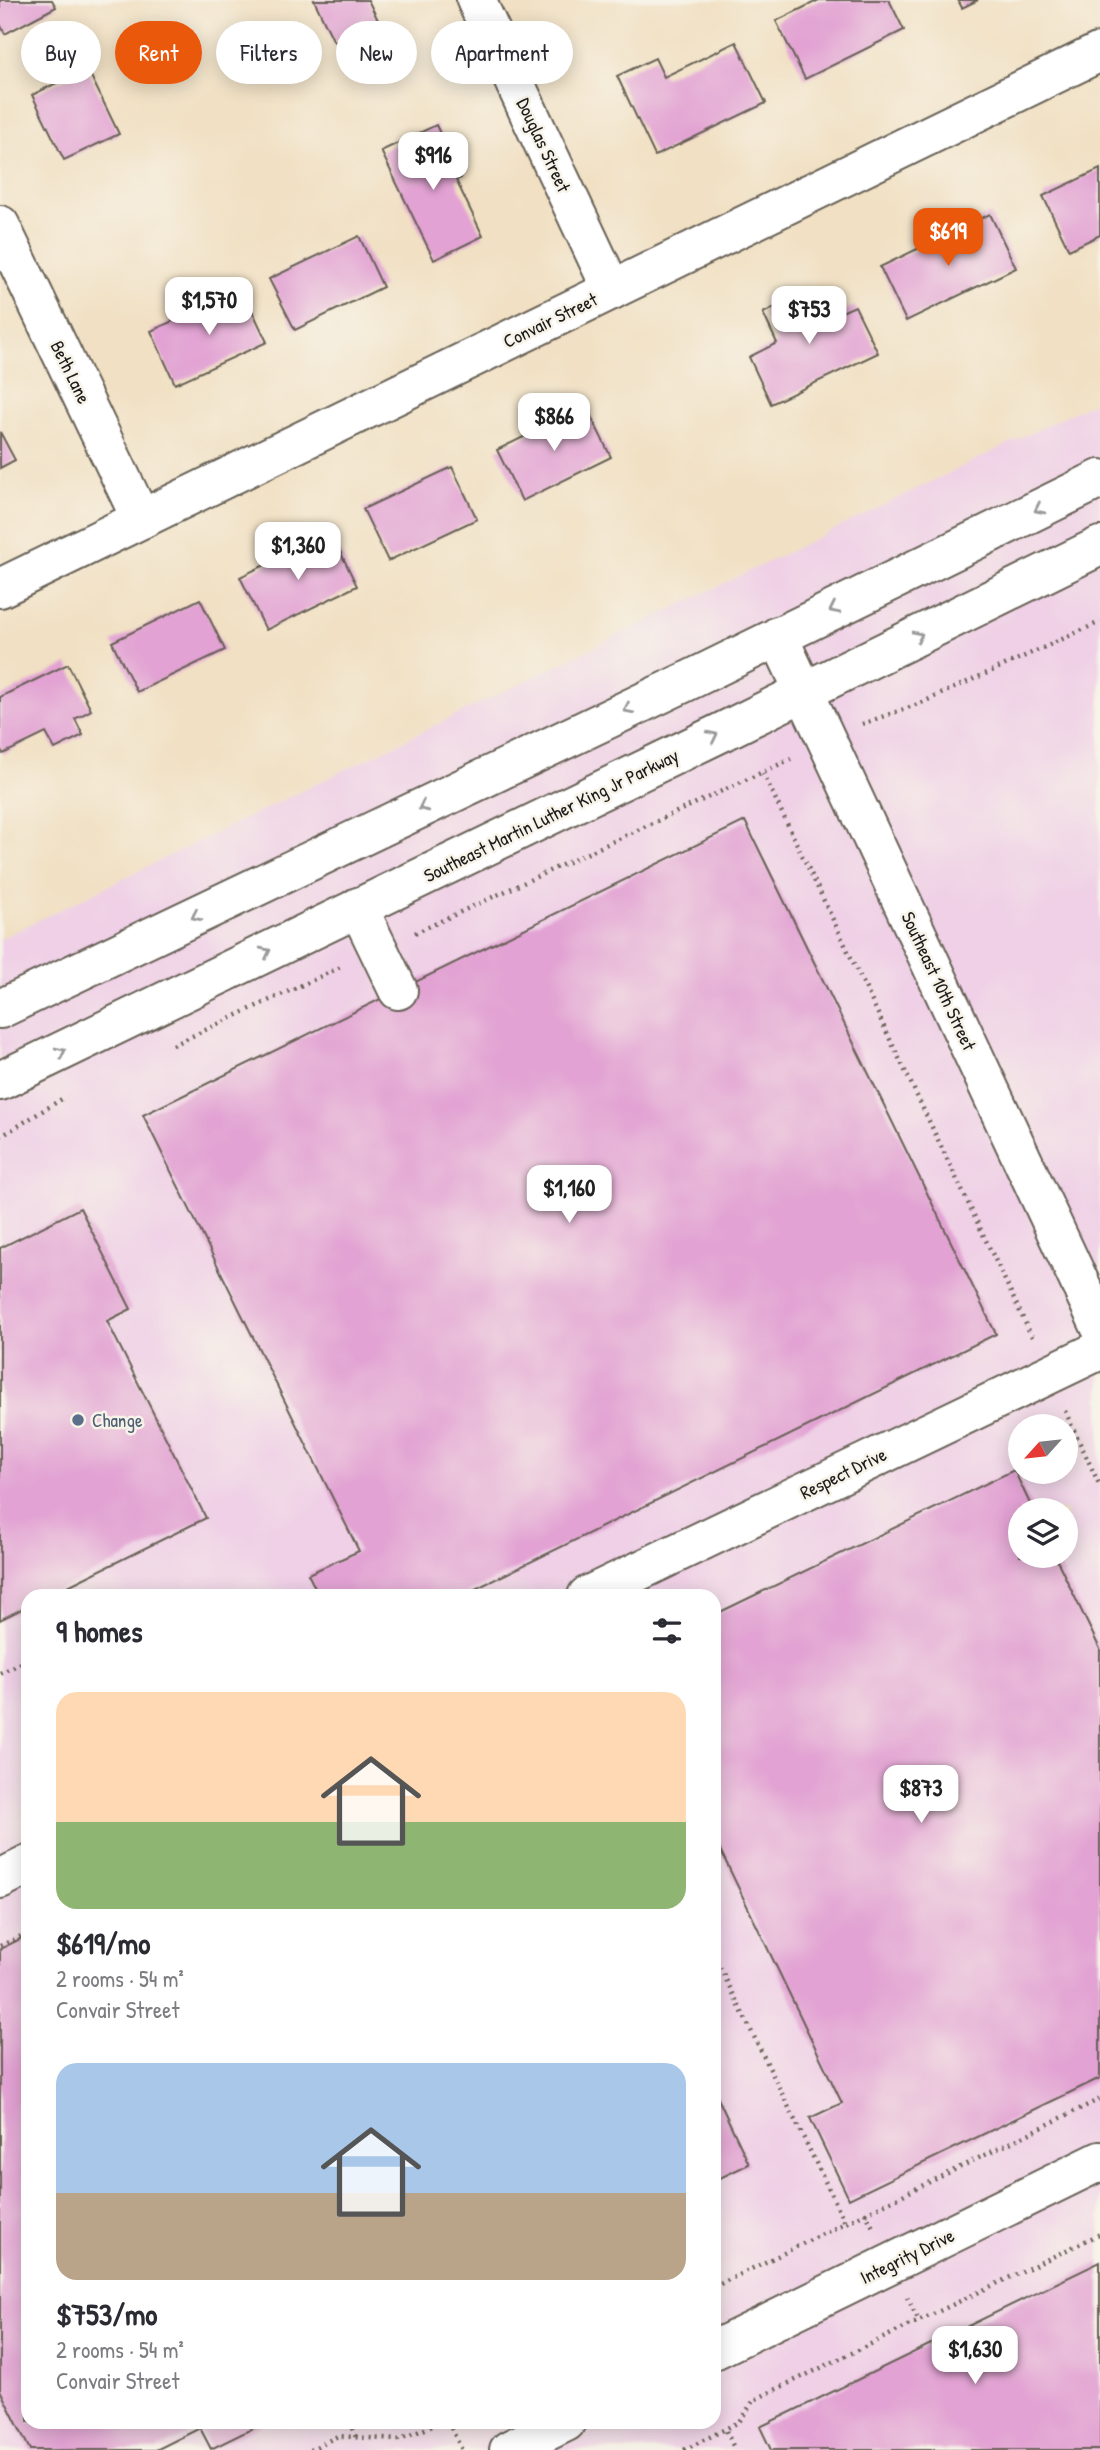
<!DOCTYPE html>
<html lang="en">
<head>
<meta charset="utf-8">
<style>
	:root { --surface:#fff; --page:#f2f2f3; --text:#2b2b33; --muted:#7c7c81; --accent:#ea580c }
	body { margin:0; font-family:"Patrick Hand",sans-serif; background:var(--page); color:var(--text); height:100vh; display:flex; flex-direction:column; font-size:26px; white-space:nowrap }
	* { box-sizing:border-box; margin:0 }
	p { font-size:23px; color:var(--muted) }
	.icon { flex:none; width:38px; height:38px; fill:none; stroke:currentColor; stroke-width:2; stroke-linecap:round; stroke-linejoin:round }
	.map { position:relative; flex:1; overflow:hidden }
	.details { position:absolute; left:21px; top:1589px; width:700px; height:840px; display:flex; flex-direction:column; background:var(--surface); border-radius:21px; box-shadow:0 4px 18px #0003 }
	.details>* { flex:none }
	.banner { position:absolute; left:21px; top:21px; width:700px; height:63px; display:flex; gap:14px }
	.needle { width:46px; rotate:243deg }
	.tools { position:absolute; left:1008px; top:1414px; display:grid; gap:14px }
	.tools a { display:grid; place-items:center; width:70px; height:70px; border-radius:50%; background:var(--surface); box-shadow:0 4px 18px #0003; font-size:35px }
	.price { position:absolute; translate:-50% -60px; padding:0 16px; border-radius:14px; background:#fff; color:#222; font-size:23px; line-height:46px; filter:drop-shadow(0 2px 4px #0008) }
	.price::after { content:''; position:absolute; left:50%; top:42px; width:21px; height:16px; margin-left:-10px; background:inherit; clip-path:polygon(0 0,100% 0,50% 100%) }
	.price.active { background:var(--accent); color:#fff }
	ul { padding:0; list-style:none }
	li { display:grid; align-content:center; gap:14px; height:371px; padding:0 35px }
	li span { display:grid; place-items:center; height:217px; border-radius:21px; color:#555 }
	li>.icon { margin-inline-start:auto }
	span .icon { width:126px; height:126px; fill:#fffc; stroke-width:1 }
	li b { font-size:30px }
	h2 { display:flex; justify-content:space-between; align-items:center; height:84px; padding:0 35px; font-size:30px }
	.pill { padding:0 24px; border-radius:32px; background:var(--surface); box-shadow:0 4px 18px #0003; font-size:24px; line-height:63px }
	.pill.active { background:var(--accent); color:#fff }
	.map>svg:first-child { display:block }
	.built { fill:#efd0e6; fill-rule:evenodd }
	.building { fill:#e2a2d3 }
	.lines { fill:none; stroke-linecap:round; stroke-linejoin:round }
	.minor-casing { stroke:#676156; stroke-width:42 }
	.path { stroke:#676156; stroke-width:4.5; stroke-dasharray:2 5; stroke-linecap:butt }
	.minor { stroke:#fff; stroke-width:38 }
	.oneway { stroke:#999 }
	.service-dot { fill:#5c6f8a; stroke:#f7f3e8; stroke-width:2.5 }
	.labels { text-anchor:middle; stroke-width:5; stroke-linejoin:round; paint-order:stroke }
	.street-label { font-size:19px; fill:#1c1c1c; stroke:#f7f3e8 }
	.service-label { font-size:19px; fill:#4e5e75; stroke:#f7f3e8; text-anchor:start }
</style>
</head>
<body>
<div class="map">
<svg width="1100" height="2450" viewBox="0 0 1100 2450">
	<rect width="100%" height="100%" fill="#f7f3e8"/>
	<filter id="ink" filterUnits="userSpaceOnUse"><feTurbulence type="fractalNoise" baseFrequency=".0143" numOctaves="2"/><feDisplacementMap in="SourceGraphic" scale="14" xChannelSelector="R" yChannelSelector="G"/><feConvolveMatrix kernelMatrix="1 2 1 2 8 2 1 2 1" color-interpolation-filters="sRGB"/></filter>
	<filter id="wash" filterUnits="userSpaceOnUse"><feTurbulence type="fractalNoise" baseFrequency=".00686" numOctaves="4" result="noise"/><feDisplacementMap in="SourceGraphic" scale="28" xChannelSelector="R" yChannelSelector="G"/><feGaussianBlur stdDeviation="1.57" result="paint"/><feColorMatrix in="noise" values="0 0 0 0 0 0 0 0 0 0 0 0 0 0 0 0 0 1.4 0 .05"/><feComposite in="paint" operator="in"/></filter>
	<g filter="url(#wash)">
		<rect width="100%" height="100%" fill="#f1e0c3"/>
		<path class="built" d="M1100,399V2450H0V939ZM1020,1426H1066V1472H1020ZM1020,1510H1066V1556H1020ZM28,1596H714V2422H28Z"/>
		<g id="blocks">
			<g class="building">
				<path d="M0,0H52L56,7L5,34L0,24Z"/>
				<path d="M314,0H368L378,20L334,42Z"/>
				<path d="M819,0H889L904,30L805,79L776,21Z"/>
				<path d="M958,0H978L962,8Z"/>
				<path d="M736,42L766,103L655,156L617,76L655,58L664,77Z"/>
				<path d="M87,68L119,134L64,160L32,95Z"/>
				<path d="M436,125L461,178L456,180L483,236L434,260L381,151Z"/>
				<path d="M1100,169V235L1069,250L1043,196Z"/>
				<path d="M990,214L1016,268L906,321L880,267Z"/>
				<path d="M359,236L383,287L295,330L269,279Z"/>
				<path d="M242,289L267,342L175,384L151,331Z"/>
				<path d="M810,290L824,320L855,306L878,353L771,404L749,357L777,343L763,313Z"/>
				<path d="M586,406L611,457L522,501L497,450Z"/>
				<path d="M0,432L15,460L0,468Z"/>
				<path d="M452,467L477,519L388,561L363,509Z"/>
				<path d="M331,533L357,586L266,630L240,577Z"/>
				<path d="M200,599L225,650L137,692L112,642Z"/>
				<path d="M68,664L91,710L75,719L83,735L55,749L46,733L3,754L0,748V697Z"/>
				<path d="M745,821L996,1334L461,1596H319L308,1574L359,1551L143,1115Z"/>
				<path d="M80,1208L131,1309L107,1321L206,1518L48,1596H28V1606L0,1620V1248Z"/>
				<path d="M1014,1470L1033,1510H1020V1556H1055L1100,1649V2078L849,2199L810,2118L842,2103L714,1837V1615Z"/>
				<path d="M28,1935V2422H266L211,2449L200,2428L156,2450H30L0,2390V1949Z"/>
				<path d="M714,2090L749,2164L714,2181Z"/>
				<path d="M1100,2262V2450H771L760,2427Z"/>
			</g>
		</g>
	</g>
	<g filter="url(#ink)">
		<use href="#blocks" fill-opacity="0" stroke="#676156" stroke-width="2"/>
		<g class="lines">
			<g class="minor-casing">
				<g id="minor">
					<path d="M476,0L612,290"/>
					<path d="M0,225L141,519"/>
					<path d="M0,588L1100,52"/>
					<path d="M778,636L1100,1326"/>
					<path d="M358,907L398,990"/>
					<path d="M0,1009L696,677L1100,479"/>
					<path d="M0,1081L720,733L1100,546"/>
					<path d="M587,1596L1100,1350"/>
					<path d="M0,1879L28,1865"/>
					<path d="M714,2350L1100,2161"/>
					<path d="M509,2450L566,2422"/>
				</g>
			</g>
			<g class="path">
				<path d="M862,724L921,703L1100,622"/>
				<path d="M763,773L1033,1339"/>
				<path d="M415,933L791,759"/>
				<path d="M173,1045L343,966"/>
				<path d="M0,1137L65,1097"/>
				<path d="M1065,1411L1100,1486"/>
				<path d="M65,1588L70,1596"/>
				<path d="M0,1673L28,1660"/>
				<path d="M0,1946L28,1933"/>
				<path d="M714,1955L845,2222"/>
				<path d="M865,2212L874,2229"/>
				<path d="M714,2287L1100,2099"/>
				<path d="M907,2297L919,2321"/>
				<path d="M349,2422L356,2437"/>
				<path d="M448,2422L462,2450"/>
				<path d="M726,2431L735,2450"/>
				<path d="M310,2450L338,2436L398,2440L442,2422"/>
				<path d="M684,2450L739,2422L754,2400L1100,2234"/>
			</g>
			<use href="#minor" class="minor"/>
		</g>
		<defs><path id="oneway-chevron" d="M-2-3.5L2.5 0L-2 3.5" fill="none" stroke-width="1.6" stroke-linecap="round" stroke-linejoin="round" transform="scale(1.75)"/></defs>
		<g class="oneway">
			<use href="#oneway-chevron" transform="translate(1039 509) rotate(154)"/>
			<use href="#oneway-chevron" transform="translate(834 609) rotate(154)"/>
			<use href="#oneway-chevron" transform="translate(918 636) rotate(-26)"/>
			<use href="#oneway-chevron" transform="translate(628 709) rotate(154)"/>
			<use href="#oneway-chevron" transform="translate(713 736) rotate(-26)"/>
			<use href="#oneway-chevron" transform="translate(423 807) rotate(154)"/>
			<use href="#oneway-chevron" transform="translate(196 916) rotate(154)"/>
			<use href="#oneway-chevron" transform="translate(266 952) rotate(-26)"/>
			<use href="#oneway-chevron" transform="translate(61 1052) rotate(-26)"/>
		</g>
	</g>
	<circle class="service-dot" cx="78" cy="1420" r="7"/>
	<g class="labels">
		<g class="street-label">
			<text transform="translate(544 145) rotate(65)" y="7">Douglas Street</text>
			<text transform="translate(550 320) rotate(-26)" y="7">Convair Street</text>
			<text transform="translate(71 372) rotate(64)" y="7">Beth Lane</text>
			<text transform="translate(551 815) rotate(-26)" y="7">Southeast Martin Luther King Jr Parkway</text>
			<text transform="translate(939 981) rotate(65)" y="7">Southeast 10th Street</text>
			<text transform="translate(843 1473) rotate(-26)" y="7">Respect Drive</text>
			<text transform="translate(907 2256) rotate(-26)" y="7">Integrity Drive</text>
		</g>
		<g class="service-label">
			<text x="92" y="1427">Change</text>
		</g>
	</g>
</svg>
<div class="tools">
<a><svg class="needle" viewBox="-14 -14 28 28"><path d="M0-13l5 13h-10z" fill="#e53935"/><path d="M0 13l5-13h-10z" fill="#7c7c81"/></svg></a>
<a><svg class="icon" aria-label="layers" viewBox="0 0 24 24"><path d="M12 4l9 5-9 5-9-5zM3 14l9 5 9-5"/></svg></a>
</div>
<b class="price" style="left:433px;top:192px">$916</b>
<b class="price active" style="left:948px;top:268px">$619</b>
<b class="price" style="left:209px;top:337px">$1,570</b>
<b class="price" style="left:809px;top:346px">$753</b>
<b class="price" style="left:554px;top:453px">$866</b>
<b class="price" style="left:298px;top:582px">$1,360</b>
<b class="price" style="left:569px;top:1225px">$1,160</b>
<b class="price" style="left:921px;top:1825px">$873</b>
<b class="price" style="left:975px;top:2386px">$1,630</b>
<div class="banner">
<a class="pill">Buy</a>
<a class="pill active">Rent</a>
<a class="pill">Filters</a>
<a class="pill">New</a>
<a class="pill">Apartment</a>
</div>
<section class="details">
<h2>9 homes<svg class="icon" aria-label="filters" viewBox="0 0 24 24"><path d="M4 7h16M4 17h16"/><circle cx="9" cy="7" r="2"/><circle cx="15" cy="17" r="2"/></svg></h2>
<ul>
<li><span style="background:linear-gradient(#ffd9b3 60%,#8fb573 0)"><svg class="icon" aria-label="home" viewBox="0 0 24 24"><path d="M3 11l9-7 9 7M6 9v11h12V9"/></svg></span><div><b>$619/mo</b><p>2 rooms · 54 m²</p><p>Convair Street</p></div></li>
<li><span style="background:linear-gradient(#a9c7e8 60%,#b9a48a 0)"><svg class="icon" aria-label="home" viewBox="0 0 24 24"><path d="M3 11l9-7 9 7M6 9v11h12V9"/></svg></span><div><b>$753/mo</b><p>2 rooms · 54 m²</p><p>Convair Street</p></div></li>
</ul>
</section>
</div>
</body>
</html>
